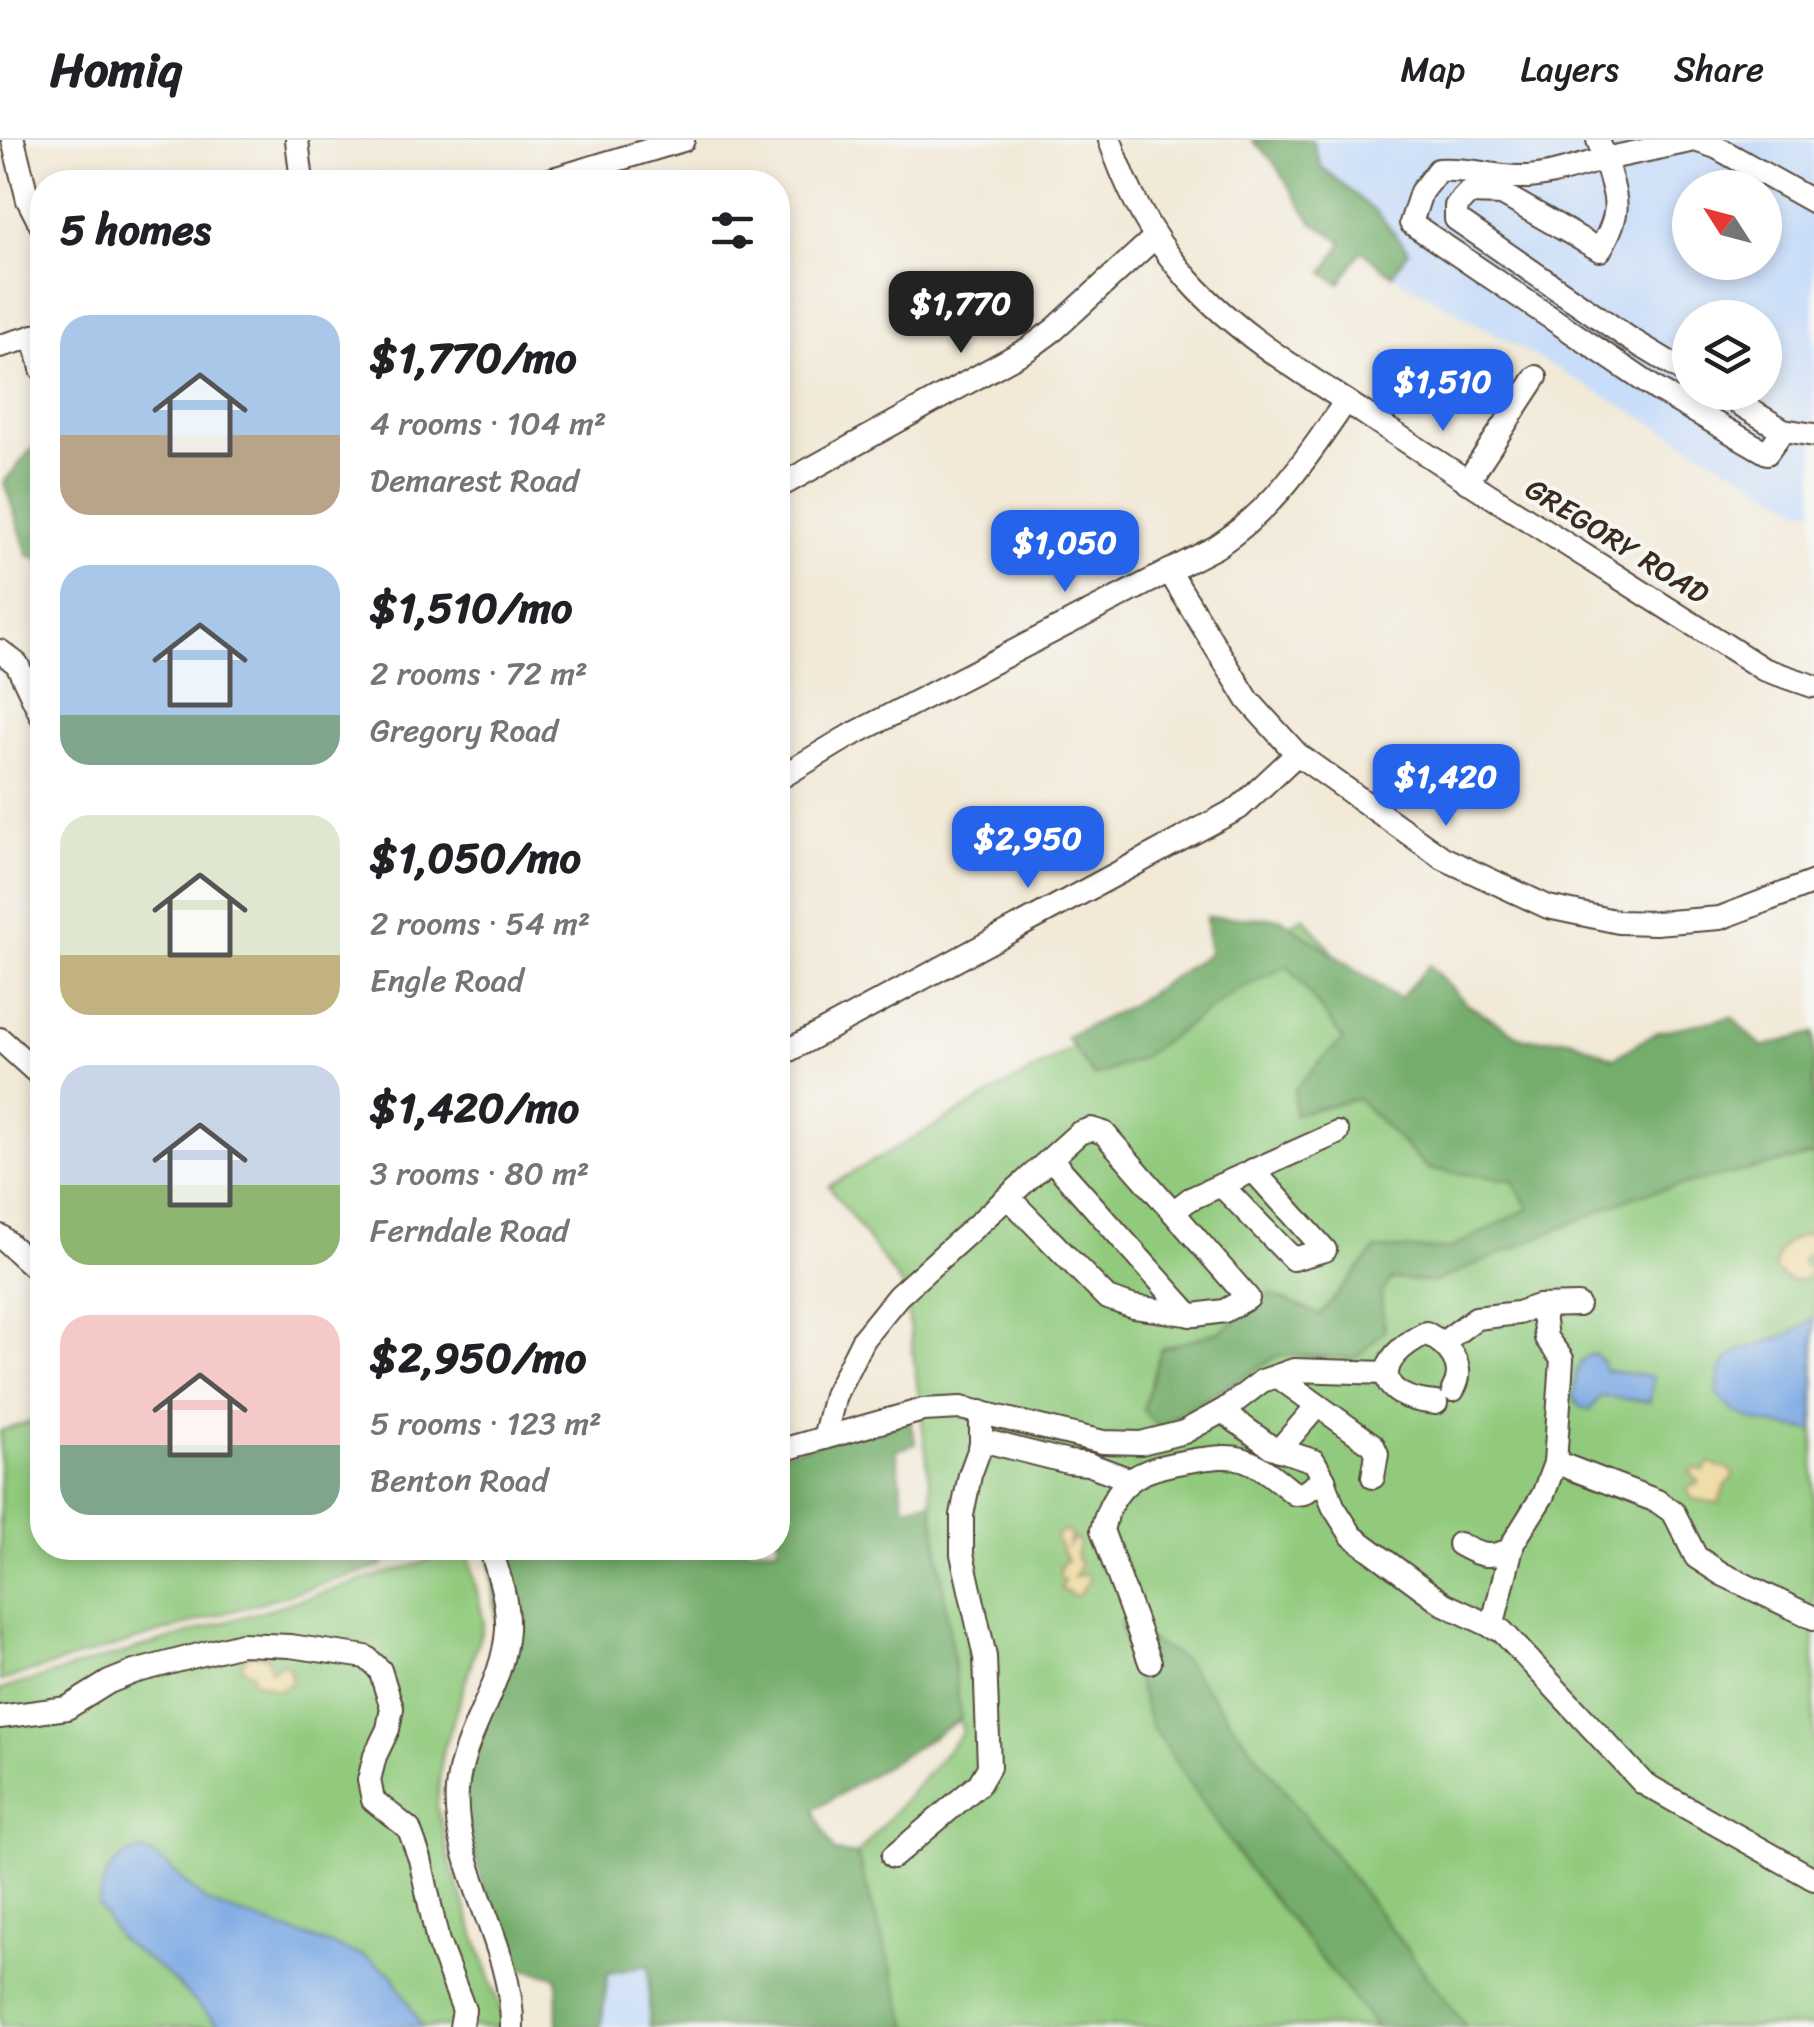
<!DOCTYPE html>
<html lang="en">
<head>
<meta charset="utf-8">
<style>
	:root { --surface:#fff; --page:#f6f6f6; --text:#202124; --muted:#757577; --line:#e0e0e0; --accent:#2563eb }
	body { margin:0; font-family:Sriracha,sans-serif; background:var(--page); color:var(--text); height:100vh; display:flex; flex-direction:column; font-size:38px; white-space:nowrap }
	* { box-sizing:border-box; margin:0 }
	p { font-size:32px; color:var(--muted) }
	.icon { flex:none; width:55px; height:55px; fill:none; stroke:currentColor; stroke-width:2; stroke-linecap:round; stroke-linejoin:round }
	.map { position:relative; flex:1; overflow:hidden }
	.sheet { position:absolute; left:30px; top:30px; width:760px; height:1390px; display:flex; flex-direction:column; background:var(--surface); border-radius:40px; box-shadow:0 5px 15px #0003 }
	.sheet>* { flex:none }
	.needle { width:65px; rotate:306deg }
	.buttons { position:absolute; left:1672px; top:30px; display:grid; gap:20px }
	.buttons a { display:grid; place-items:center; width:110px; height:110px; border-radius:50%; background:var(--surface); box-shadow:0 5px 15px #0003; font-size:50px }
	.price { position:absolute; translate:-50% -85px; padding:0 22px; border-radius:20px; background:var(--accent); color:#fff; font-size:32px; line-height:65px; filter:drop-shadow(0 2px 5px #0008) }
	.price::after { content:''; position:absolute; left:50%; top:60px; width:30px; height:22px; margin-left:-15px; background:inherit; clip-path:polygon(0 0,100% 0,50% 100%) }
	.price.selected { background:#222; color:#fff }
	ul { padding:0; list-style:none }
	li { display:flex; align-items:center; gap:30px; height:250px; padding:0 30px }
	li span { display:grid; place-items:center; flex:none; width:280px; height:200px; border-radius:30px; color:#555 }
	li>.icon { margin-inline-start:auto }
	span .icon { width:120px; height:120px; fill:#fffc; stroke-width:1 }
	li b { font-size:42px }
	h2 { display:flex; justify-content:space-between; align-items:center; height:120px; padding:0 30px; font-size:42px }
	header { display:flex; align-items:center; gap:60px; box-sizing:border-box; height:140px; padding:0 50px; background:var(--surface); border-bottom:2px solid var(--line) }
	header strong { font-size:48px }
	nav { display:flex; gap:55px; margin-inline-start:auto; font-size:35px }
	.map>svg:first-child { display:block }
	.built { fill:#c8ddf9; fill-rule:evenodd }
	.green { fill:#91ca7d; stroke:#667a4e; stroke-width:2.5 }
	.forest { fill:#74ae6c; stroke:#586c45; stroke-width:2.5 }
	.sand { fill:#eeda9e; stroke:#94825e; stroke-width:2.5 }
	.water { fill:#7aa9e4; stroke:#5a6a81; stroke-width:2.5 }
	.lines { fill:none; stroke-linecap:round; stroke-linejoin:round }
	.minor-casing { stroke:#56473a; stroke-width:26 }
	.minor { stroke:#fff; stroke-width:22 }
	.labels { text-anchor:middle; stroke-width:8; stroke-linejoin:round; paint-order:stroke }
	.street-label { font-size:30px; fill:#3b2a1e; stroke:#f6f6f2 }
</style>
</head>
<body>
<header>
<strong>Homiq</strong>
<nav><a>Map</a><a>Layers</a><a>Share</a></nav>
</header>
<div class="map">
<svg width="1814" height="1887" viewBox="0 0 1814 1887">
	<rect width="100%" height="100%" fill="#f6f6f2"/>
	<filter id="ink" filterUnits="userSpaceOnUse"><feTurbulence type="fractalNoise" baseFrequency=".01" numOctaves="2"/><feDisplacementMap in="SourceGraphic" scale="20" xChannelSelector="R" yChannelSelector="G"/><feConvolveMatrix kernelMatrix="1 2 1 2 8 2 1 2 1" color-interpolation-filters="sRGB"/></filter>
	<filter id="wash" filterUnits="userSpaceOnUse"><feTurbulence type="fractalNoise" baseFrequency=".0048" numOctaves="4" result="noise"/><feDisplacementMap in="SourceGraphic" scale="40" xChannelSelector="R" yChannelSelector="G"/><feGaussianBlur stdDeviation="2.25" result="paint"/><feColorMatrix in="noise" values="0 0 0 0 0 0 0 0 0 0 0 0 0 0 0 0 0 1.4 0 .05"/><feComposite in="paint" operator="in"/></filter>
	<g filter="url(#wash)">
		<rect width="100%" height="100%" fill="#f2e9d7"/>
		<g class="built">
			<path d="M1312,0H1814V370L1803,369L1392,135L1409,111L1377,73L1321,27ZM1690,48H1765V122H1690ZM1690,178H1765V252H1690Z"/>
			<path d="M650,1825L649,1887H601L608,1832Z"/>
		</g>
		<g class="green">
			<path d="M1304,777L1524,1047L1814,968V1887H909L857,1715L962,1593L905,1150L829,1046Z"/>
			<path d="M42,1279V1408H391L382,1426L0,1541V1291Z"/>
			<path d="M459,1408H467L484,1483L442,1615L437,1665L450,1722L502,1873L501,1887H0V1550L421,1423Z"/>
		</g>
		<g class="forest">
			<path d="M1252,0H1312L1321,27L1377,73L1409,111L1392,135L1361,110L1340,144L1324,133L1343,102L1312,82L1272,20Z"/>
			<path d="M36,304L42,324V421L28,415L4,342Z"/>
			<path d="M1206,777L1280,778L1399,859L1429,825L1467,864L1524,899H1570L1614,918L1657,892L1732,877L1762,907L1814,893V1015L1634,1056L1435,1142L1391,1139L1381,1154L1384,1190L1357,1218L1279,1215L1158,1287L1143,1270L1161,1209L1221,1191L1270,1154L1320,1175L1376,1109H1450L1529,1068L1512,1040L1428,1029L1358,959L1294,974L1295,948L1343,899L1288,826L1233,853L1141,918L1094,937L1066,897L1128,867L1209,813Z"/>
			<path d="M909,1278L916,1304L896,1310L904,1367L932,1362L961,1579L814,1670L834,1712L857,1715L909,1887H649V1825L608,1833L601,1887H558L557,1837L505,1824L457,1651L501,1524L490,1408H778V1314Z"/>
			<path d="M1120,1483L1183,1519L1467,1887H1376L1246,1726L1150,1584Z"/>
		</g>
		<g class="sand">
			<path d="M1814,1093V1120L1806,1115L1802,1119V1124L1811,1129L1808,1137C1793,1145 1786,1141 1775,1130C1775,1106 1792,1096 1814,1093Z"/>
			<path d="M1710,1323L1720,1328L1726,1327L1733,1332V1338L1726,1345L1718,1363L1693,1359L1687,1351L1688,1346L1699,1343L1690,1332L1694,1328L1704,1331Z"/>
			<path d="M1064,1391L1071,1394L1068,1405L1075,1398L1079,1404L1076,1414L1080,1426L1074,1437L1086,1434L1089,1439L1081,1453L1075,1456L1061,1449L1064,1440L1059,1436L1061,1425L1067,1420L1055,1397Z"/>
			<path d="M251,1514L268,1517L271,1531L281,1523L288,1526L292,1539L288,1546L277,1550L251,1539L253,1534L242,1527L244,1519Z"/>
		</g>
		<g class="water">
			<path d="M1814,1177V1291C1777,1284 1742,1287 1718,1255C1715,1205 1753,1209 1787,1195C1797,1191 1806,1183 1814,1177Z"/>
			<path d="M1595,1214L1603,1222L1604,1230L1653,1237L1650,1262L1601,1256L1589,1270L1580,1267L1573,1258C1576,1241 1574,1216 1595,1214Z"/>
			<path d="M141,1710C171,1721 184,1747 210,1764L366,1817L392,1834L422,1887H221L164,1832L119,1799L98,1765C104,1735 110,1719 141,1710Z"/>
		</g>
	</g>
	<g filter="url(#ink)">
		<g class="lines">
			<g class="minor-casing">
				<g id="minor">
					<path d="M13,0L28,60L42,87"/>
					<path d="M297,0L302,42"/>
					<path d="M1110,0C1126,48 1149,93 1182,132C1232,192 1304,233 1367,275C1498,363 1631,444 1763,529L1813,546"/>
					<path d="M1598,0L1605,19L1695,0L1716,7L1814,62"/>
					<path d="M543,42L683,0"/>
					<path d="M34,196L42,229"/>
					<path d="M0,206L42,194"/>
					<path d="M1690,235L1630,199L1456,79V66L1468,53L1502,54L1600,110C1623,69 1617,63 1605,19C1577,26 1547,38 1518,37C1489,36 1469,28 1438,30L1421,52L1411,83L1656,249L1767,313L1783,290"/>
					<path d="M1720,252L1783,290L1814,295"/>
					<path d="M1467,342L1536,237"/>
					<path d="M778,347L1028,209L1055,189L1155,97"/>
					<path d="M1169,431L1248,560L1297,614L1443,718L1548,767L1619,782L1655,783L1720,778L1814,742"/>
					<path d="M0,511L17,524L42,577"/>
					<path d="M778,639L844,599L1216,407C1277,366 1305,320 1346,261"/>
					<path d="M0,899L42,937"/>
					<path d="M778,916L1239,668L1297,614"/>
					<path d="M1051,1019L1190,1175"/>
					<path d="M1221,1045L1293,1119L1325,1110L1253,1030"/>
					<path d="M1173,1072L1190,1059L1337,993"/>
					<path d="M0,1096L42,1134"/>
					<path d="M1444,1202L1476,1178L1518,1173L1538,1166L1578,1165"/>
					<path d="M1277,1236L1373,1305L1377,1314L1373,1337"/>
					<path d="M1436,1263C1373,1258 1372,1219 1426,1193C1447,1204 1468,1225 1453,1250"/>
					<path d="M1222,1271L1271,1307L1314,1321L1324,1339L1333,1366L1352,1396L1444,1464L1502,1491L1643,1643L1814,1739"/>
					<path d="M824,1298L835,1255L863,1199L898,1156L1079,993L1091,989L1104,993L1248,1158L1224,1171L1195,1175L1134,1167L1107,1158L1008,1057"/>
					<path d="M981,1300L1068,1322L1088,1324L1131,1340"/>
					<path d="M1279,1310L1317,1266"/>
					<path d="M778,1311L923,1270L961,1268L1103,1302L1141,1303L1184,1292L1224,1270L1262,1241L1294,1230L1386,1233"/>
					<path d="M1555,1322L1657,1361L1674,1373L1696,1417L1722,1434L1814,1478"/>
					<path d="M1459,1404C1479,1416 1490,1419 1512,1409"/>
					<path d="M490,1408C499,1434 508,1461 507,1489C504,1546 462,1593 457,1650C451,1726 513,1804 512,1887"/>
					<path d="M1492,1487L1513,1403L1543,1355L1555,1323L1562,1219L1546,1198L1542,1166"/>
					<path d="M1150,1522L1102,1390C1115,1336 1145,1328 1195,1320C1210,1318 1227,1315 1242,1319C1263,1326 1278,1341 1295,1354L1304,1353L1324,1339"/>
					<path d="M0,1577L67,1568L109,1542L134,1532L241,1504L290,1506L366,1517L380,1530L392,1568L388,1589L375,1616L369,1640L373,1660L409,1689L420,1719L438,1802L464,1870L461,1887"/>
					<path d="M893,1717L979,1644L989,1627L985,1517L962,1414V1375L970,1335L981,1305V1272"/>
				</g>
			</g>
			<use href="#minor" class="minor"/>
		</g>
	</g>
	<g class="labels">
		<g class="street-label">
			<text transform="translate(1617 401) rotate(32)" y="10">GREGORY ROAD</text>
		</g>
	</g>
</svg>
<div class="buttons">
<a><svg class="needle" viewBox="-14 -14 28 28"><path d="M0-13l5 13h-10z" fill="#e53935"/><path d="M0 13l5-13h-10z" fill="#757577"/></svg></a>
<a><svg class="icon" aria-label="layers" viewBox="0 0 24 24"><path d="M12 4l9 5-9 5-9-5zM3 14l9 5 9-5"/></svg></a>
</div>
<b class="price selected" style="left:961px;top:216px">$1,770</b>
<b class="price" style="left:1443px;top:294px">$1,510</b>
<b class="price" style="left:1065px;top:455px">$1,050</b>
<b class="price" style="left:1446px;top:689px">$1,420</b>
<b class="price" style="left:1028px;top:751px">$2,950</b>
<section class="sheet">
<h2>5 homes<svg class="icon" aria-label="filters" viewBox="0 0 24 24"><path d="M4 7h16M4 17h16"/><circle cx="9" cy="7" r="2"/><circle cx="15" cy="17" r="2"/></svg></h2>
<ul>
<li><span style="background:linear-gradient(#a9c7e8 60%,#b9a48a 0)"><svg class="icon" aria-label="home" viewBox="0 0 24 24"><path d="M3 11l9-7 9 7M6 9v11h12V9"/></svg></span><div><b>$1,770/mo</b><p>4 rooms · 104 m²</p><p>Demarest Road</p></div></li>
<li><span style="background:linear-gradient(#a9c7e8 75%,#7fa58c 0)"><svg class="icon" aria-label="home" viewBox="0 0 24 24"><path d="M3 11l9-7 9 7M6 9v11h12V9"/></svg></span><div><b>$1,510/mo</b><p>2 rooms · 72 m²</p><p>Gregory Road</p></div></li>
<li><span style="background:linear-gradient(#dfe7d0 70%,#c2b280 0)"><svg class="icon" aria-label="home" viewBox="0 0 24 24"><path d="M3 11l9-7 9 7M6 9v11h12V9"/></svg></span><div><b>$1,050/mo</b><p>2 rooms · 54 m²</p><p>Engle Road</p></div></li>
<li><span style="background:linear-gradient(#c9d6e8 60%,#8fb573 0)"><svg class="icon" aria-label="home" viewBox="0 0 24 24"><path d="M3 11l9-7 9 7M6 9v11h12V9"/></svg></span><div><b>$1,420/mo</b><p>3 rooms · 80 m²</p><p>Ferndale Road</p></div></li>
<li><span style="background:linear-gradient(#f6c9c9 65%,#7fa58c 0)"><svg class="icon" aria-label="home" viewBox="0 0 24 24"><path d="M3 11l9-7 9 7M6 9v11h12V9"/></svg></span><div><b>$2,950/mo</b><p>5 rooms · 123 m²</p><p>Benton Road</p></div></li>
</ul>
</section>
</div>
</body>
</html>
